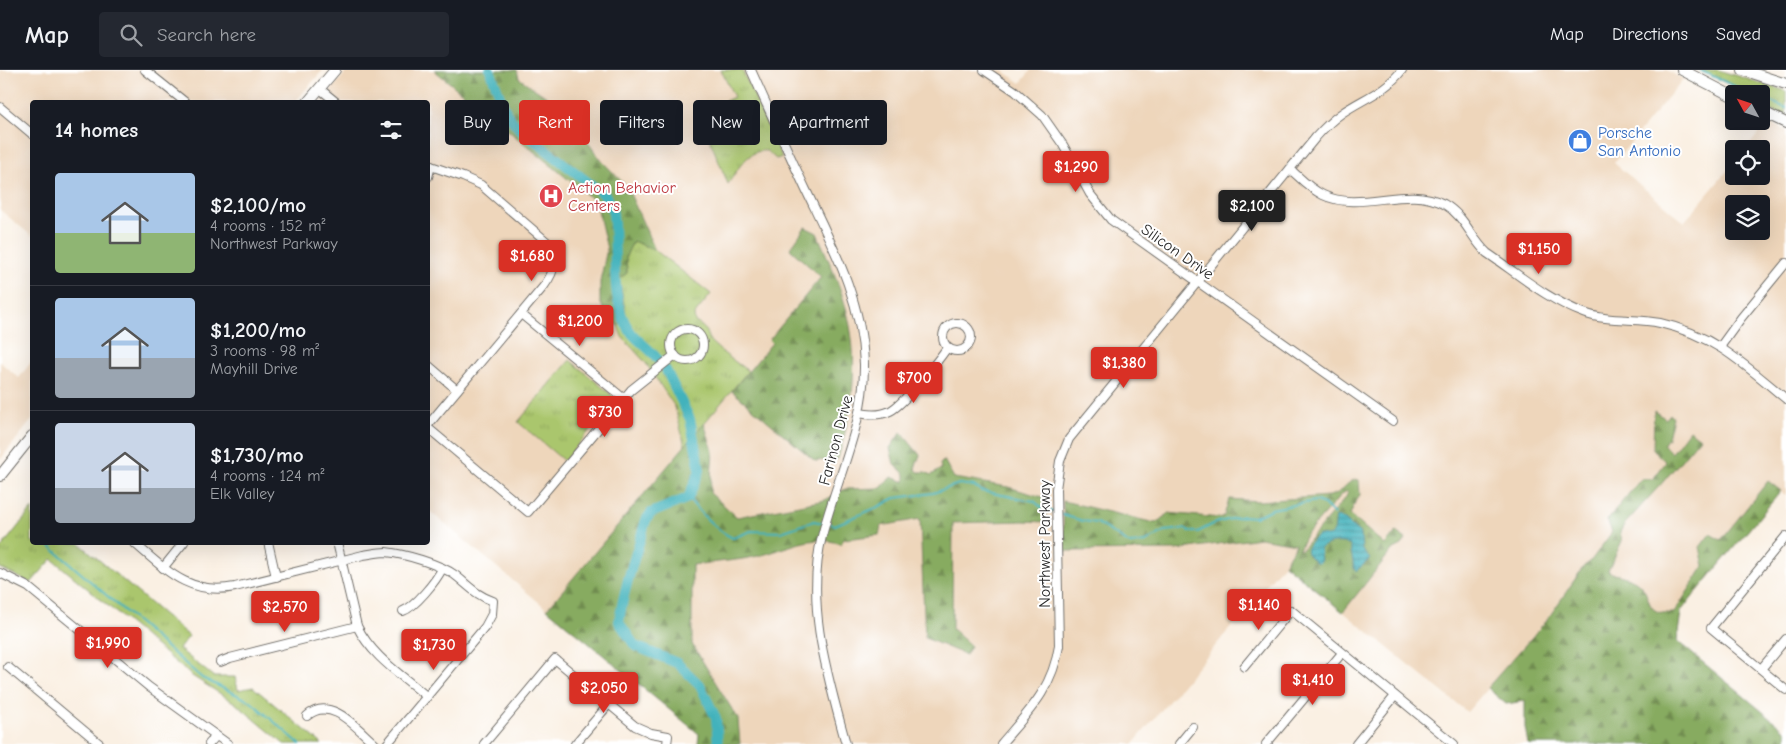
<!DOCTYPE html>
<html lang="en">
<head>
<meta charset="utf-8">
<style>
	:root { --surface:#171b24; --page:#242831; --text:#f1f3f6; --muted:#9ea1a6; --line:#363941; --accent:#d93025 }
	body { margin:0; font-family:"Comic Neue",sans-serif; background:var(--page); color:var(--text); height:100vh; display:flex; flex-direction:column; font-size:19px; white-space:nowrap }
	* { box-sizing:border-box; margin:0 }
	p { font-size:16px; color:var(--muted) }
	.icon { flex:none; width:28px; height:28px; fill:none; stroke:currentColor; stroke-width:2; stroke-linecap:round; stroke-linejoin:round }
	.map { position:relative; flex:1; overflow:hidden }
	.side { position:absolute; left:30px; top:30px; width:400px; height:445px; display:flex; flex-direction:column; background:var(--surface); border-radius:5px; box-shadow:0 5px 20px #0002 }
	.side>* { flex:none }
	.top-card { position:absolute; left:445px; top:30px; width:475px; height:45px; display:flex; gap:10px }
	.needle { width:32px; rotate:310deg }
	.controls { position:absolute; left:1725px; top:15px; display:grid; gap:10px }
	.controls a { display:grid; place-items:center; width:45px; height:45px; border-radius:5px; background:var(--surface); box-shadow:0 5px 20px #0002; font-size:25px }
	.price { position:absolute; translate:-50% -42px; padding:0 11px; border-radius:5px; background:var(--accent); color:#fff; font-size:16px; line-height:32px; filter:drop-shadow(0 1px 2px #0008) }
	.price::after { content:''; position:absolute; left:50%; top:30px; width:15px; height:11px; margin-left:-8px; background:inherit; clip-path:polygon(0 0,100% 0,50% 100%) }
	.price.active { background:#222; color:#fff }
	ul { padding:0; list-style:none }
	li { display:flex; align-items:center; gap:15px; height:125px; padding:0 25px }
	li+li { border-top:1px solid var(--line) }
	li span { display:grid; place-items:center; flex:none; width:140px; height:100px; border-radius:5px; color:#555 }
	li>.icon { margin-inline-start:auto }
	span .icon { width:60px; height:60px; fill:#fffc; stroke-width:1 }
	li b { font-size:21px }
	h2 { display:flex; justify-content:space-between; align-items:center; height:60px; padding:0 25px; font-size:21px }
	.tag { padding:0 18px; border-radius:5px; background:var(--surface); box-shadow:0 5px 20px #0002; font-size:18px; line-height:45px }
	.tag.active { background:var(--accent); color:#fff }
	header { display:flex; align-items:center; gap:30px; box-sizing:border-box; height:70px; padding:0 25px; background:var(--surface); border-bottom:1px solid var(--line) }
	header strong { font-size:24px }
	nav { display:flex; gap:28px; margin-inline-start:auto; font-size:18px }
	.search { width:350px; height:45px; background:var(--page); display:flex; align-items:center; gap:12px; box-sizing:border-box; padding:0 18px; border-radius:5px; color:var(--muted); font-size:19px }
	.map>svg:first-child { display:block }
	.built { fill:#eed6bb; fill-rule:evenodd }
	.grass { fill:url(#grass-tufts); stroke:#6a784c }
	.forest { fill:url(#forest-firs); stroke:#596b46; fill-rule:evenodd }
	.water { fill:url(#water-rules); stroke:#376e74 }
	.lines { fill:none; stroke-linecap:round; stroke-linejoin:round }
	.stream { stroke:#43b2bc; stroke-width:2 }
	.river { stroke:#43b2bc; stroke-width:10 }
	.minor-casing { stroke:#73706b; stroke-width:10 }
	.major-casing { stroke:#73706b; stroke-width:12 }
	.minor { stroke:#fff; stroke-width:8 }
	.major { stroke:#fff; stroke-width:10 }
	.labels { text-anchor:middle; stroke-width:4; stroke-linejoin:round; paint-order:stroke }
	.shop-label { font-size:16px; fill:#366cbe; stroke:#fff; text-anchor:start }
	.health-label { font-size:16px; fill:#be3a42; stroke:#fff; text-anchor:start }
	.street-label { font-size:16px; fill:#2b2b2b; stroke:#fff }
</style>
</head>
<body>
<header>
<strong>Map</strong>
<div class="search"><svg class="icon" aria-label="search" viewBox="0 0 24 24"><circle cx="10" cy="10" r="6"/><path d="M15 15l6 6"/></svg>Search here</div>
<nav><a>Map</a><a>Directions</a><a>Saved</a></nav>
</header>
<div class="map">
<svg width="1786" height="674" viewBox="0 0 1786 674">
	<defs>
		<pattern id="grass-tufts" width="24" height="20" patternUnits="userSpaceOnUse" patternTransform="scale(1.25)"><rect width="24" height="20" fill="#aac66d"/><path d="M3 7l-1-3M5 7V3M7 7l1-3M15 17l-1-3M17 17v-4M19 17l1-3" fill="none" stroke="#92aa5f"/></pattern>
		<pattern id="forest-firs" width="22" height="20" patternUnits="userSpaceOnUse" patternTransform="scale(1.25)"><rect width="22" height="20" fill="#87ab60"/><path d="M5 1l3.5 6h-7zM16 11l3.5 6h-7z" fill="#6f8b4f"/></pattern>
		<pattern id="water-rules" width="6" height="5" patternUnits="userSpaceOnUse" patternTransform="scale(1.25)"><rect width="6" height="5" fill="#43b2bc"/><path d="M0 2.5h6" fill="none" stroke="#389199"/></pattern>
	</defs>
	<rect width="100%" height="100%" fill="#fff"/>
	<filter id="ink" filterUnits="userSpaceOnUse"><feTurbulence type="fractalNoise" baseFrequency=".02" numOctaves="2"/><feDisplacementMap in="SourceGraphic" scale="10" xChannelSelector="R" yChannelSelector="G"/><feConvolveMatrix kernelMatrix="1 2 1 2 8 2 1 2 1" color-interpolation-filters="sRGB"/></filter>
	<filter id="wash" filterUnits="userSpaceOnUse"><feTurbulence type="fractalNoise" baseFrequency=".0096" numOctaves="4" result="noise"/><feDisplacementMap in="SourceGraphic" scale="20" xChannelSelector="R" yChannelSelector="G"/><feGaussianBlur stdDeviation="1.12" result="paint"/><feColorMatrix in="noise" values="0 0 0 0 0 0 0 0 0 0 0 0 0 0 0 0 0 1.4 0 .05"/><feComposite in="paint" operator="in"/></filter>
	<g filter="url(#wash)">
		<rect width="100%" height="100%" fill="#faf0e3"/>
		<g class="built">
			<path d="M0,0H323L295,32H32V166L0,140Z"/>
			<path d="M348,0H434L654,179L627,117L602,91L561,37L519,8L517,0H1002L1021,13L1031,0H1666L1683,9L1614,93L1684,152L1734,93V106H1761V79H1746L1768,52L1786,61V425L1781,422L1665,561L1584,496L1547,549L1467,642L1284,494L1133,674H740L738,649L692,574V498L711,416L713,381L704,353L547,539L428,440V32H321ZM1734,134H1761V161H1734Z"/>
			<path d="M32,291V350L0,390V292L19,308Z"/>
		</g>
		<g class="grass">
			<path d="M721,0H742L782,87L776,89L767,81C748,78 737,101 728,114L705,58L716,35L734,27Z"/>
			<path d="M1699,0H1718L1786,21V48L1763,37L1767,32L1761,29V24H1750Z"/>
			<path d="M633,171L655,180L711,224L694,245L695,252C710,259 704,265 712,273C723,284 736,292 748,301L685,376L675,337L645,292L622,267L618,256L626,249L619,209L627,203L626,186Z"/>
			<path d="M570,290L614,327L613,333L564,391L518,352Z"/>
			<path d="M32,439V472L79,473L189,566L179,579L214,607H235L238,620L253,617L322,674H284L235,633L192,606L52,489L31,513L0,498V479Z"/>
		</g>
		<g class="forest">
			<path d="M434,0H517L519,8L561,37L602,91L627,117L655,180L633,171L626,186L627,203L619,209L627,249L618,256L607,246L600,232V212L607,179L596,132Z"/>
			<path d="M805,157L817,163C827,187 839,212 846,238C860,291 853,337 838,389L815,391L732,321L772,273L769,270L821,207L790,179Z"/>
			<path d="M1654,341L1666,349L1670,344L1673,347L1668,368L1663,375L1672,383L1689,360L1700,368L1663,412L1624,455L1620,462L1622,471L1608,501C1617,506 1630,506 1638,513C1655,527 1641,545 1674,543L1704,496L1700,477L1710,464L1721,470L1768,411L1781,421L1681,541L1677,571L1786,661V674H1528L1525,657V631L1506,634L1487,618L1547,550L1584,496L1590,492L1612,462L1607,450L1641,409H1653L1666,392L1653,380Z"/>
			<path d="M704,353L713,381L710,423L737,447L825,430L845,419L881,418L891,407L905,412V404L894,394L890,378L901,362L920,385L915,398L918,402H925L931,405L941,399L940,394L944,390L954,408L1008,417L1046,428V452L1023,451L953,453L952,559L971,576L966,585L925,568L920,449L881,456L879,465L844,469L841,474C809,463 789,479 758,486C737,491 714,492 692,495V574L738,649L740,674H698L699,664L547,539Z"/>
			<path d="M1356,409L1359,410L1360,425L1356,430L1350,445L1385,475L1396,462L1406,469L1402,475L1392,480L1343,542L1284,494L1296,474L1260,468L1176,480L1064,481L1063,431L1155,453L1161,450L1168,443L1220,448L1224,446L1229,429L1259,431L1329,426C1344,423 1343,414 1356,409ZM1347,421L1348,422L1346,427L1301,480L1299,479L1306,465L1342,424Z"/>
		</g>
		<path class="water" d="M1336,447H1338L1345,450L1361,464L1362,480L1370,489L1356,501L1354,498L1350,475C1342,471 1327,472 1320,479L1321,491L1318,494C1302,481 1303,480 1318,465C1321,465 1324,466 1327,466C1337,465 1334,454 1336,447Z"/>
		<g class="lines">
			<g class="stream">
				<path d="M1699,0L1752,24"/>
				<path d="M1761,28L1786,38"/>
				<path d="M688,428C699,441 716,461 733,468L751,461L781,462L814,451L823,453"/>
				<path d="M1059,444L1083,451L1097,453L1130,474L1146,472L1164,461L1185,459L1192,462H1198L1215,453L1243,446L1255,447L1271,439L1316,431L1324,434L1334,444"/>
				<path d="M828,453L835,455L878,437L895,428L933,423L959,414L974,416L981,421L1034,431L1042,438L1055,442"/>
				<path d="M45,472L202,608L250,631L300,674"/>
			</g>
			<g class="river">
				<path d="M490,0L507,44L519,59L606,126C608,132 612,138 613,144C618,179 608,230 630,261C638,272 651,279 659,291"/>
				<path d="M666,300L690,349L700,400L688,428L651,443L646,450C636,484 624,517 619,552L635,576L677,593L700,615L716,648L718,674"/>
			</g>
		</g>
	</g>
	<g filter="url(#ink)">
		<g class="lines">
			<g class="minor-casing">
				<g id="minor">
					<path d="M145,0L185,32"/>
					<path d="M751,0C769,40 787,80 806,120C833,177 862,230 864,294C865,354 836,410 822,466C805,536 828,607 846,674"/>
					<path d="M984,0L1015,21L1042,45L1063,75L1090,124L1111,150L1393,351"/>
					<path d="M320,19L336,32"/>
					<path d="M0,37L32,64"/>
					<path d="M428,95L463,107L481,115L546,171C558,187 556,200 544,216L428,355"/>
					<path d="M1290,99C1300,108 1310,119 1323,125C1361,143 1406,114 1444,134C1465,146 1470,167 1487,183C1518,204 1548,230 1584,243C1607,252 1635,248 1660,253C1714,265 1745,295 1786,329"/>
					<path d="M428,107L431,96"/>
					<path d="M521,244L623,328"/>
					<circle cx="957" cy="267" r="14"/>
					<circle cx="687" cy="275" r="16"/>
					<path d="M1720,277L1741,248L1786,193"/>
					<path d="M428,295L457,320"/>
					<path d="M859,343C869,345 880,346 890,341C904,334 937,292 947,278"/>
					<path d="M428,358L528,442L631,320L675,285"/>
					<path d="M1786,466L1711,558L1786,620"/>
					<path d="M133,472C166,500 189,526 235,517L363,485C371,484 378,482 386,482C405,484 439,494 455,505C468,515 477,526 493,531L492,544L485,557L387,674"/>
					<path d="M268,472L276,507"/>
					<path d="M337,472L357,556C372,587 402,605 427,627"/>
					<path d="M163,498L184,472"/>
					<path d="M0,503L28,517L149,617L228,674"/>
					<path d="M403,541C415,537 436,511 442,499"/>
					<path d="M220,592L230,588L357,556"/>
					<path d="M8,597L100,674"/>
					<path d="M1244,597L1291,540L1454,674"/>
					<path d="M1761,599L1786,569"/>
					<path d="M307,646C331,625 357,659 375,674"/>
					<path d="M209,674L216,666"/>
					<path d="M484,674L555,589L635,656L651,663L668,666L667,674"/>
					<path d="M575,674L609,634"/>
					<path d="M1001,674C1028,642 1052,620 1059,576L1056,419L1060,391L1069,369L1316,67C1324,58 1332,50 1342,43C1364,28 1385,22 1402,0"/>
					<path d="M1179,674L1193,657"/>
					<path d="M1266,674L1342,583"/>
					<path d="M1356,674L1395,626"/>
				</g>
			</g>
			<g class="major-casing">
				<g id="major">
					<path d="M1682,0L1734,27"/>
					<path d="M1743,0L1786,14"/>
					<path d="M308,32L335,0"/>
					<path d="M1761,41L1786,53"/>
					<path d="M0,406L32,366"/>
				</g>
			</g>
			<use href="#minor" class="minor"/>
			<use href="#major" class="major"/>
		</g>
	</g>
	<defs>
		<g id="shop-disc" transform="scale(1.25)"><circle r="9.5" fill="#3f7fe0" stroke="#fff"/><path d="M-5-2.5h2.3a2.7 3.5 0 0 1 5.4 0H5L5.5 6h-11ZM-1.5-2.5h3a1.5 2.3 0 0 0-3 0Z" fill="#fff"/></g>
		<g id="hospital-disc" transform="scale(1.25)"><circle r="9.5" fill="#e0444e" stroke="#fff"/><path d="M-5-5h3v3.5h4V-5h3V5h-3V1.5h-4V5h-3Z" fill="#fff"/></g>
	</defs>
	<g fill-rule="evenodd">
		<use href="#shop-disc" x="1580" y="71"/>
		<use href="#hospital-disc" x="551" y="126"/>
	</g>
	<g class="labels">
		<g class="shop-label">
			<text x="1598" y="68">Porsche<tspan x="1598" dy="18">San Antonio</tspan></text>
		</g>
		<g class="health-label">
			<text x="568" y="123">Action Behavior<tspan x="568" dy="18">Centers</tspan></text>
		</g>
		<g class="street-label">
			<text transform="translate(1178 181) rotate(35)" y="6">Silicon Drive</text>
			<text transform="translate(835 370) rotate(-75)" y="6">Farinon Drive</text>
			<text transform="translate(1044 474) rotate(-90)" y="6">Northwest Parkway</text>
		</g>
	</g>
</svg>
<div class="controls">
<a><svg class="needle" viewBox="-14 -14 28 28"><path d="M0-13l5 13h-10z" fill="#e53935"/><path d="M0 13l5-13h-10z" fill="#9ea1a6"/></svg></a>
<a><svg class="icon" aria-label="locate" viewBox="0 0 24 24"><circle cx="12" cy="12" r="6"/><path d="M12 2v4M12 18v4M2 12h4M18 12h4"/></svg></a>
<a><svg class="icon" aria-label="layers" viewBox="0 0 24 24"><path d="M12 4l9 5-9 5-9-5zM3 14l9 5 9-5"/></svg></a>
</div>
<b class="price" style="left:1076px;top:123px">$1,290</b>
<b class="price active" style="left:1252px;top:162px">$2,100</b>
<b class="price" style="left:1539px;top:205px">$1,150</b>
<b class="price" style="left:532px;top:212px">$1,680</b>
<b class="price" style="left:580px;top:277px">$1,200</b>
<b class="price" style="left:1124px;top:319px">$1,380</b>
<b class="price" style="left:914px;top:334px">$700</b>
<b class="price" style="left:605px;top:368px">$730</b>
<b class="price" style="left:1259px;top:561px">$1,140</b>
<b class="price" style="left:285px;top:563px">$2,570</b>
<b class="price" style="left:108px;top:599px">$1,990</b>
<b class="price" style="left:434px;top:601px">$1,730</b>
<b class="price" style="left:1313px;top:636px">$1,410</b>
<b class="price" style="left:604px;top:644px">$2,050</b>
<div class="top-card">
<a class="tag">Buy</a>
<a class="tag active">Rent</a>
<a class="tag">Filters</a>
<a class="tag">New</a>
<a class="tag">Apartment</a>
</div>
<section class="side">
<h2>14 homes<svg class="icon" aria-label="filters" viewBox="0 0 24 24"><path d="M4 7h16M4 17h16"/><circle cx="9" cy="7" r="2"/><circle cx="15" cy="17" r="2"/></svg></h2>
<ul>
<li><span style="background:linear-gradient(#a9c7e8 60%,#8fb573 0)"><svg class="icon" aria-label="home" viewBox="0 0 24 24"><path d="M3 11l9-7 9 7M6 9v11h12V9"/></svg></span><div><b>$2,100/mo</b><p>4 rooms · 152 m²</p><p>Northwest Parkway</p></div></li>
<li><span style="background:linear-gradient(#a9c7e8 60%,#9aa5b1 0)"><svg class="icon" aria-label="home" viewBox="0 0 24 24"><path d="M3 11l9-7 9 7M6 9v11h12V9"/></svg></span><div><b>$1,200/mo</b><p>3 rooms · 98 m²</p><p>Mayhill Drive</p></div></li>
<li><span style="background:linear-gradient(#c9d6e8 65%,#9aa5b1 0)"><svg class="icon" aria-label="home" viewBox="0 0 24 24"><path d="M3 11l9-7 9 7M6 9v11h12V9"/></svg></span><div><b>$1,730/mo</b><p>4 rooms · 124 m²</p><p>Elk Valley</p></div></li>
</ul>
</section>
</div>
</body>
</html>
